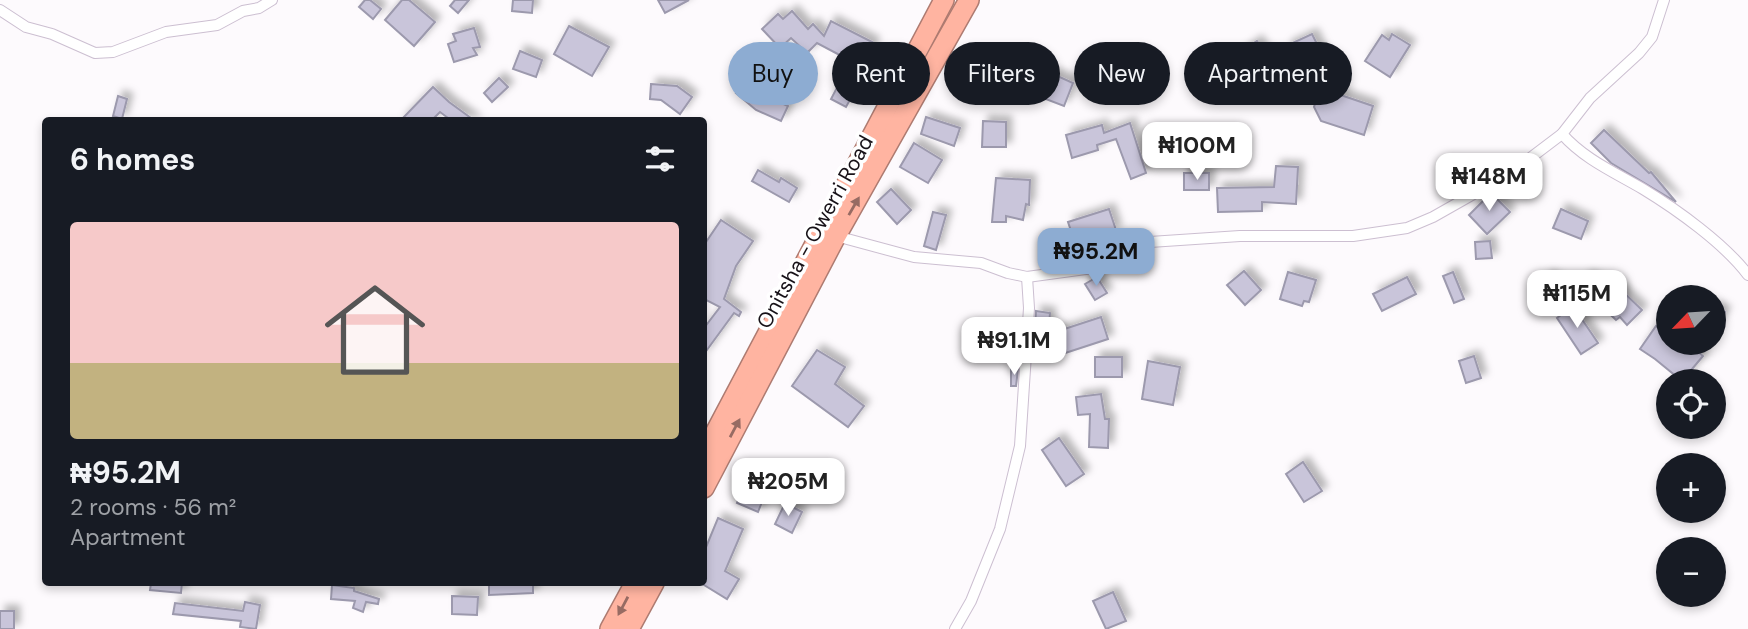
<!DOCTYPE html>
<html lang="en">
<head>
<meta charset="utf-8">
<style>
	:root { --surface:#171b24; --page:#242831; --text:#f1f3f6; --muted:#9ea1a6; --accent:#8dacd2 }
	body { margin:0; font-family:"DM Sans",sans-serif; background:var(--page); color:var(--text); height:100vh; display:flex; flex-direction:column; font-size:26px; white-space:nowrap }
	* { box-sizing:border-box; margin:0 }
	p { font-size:23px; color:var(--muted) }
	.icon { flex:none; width:38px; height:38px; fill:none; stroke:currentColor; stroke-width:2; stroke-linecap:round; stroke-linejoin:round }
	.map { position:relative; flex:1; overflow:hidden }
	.sheet { position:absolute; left:42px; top:117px; width:665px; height:469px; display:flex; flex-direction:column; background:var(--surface); border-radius:7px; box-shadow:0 4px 10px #0003 }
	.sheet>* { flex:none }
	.hud { position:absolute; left:728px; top:42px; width:665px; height:63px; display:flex; gap:14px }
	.needle { width:46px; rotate:245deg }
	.controls { position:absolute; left:1656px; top:285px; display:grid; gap:14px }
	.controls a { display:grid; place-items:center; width:70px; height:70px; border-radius:50%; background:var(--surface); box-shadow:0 4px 10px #0003; font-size:35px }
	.price { position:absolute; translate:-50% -60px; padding:0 16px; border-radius:14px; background:#fff; color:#222; font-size:23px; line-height:46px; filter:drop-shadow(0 2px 4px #0008) }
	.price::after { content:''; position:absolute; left:50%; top:42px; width:21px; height:16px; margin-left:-10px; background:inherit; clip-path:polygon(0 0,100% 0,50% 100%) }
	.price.active { background:var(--accent); color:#111 }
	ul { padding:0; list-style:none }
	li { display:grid; align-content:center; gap:14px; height:371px; padding:0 28px }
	li span { display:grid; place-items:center; height:217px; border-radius:7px; color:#555 }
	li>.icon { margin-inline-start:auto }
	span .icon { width:126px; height:126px; fill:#fffc; stroke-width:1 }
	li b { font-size:30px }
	h2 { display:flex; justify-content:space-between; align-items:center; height:84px; padding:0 28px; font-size:30px }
	.tag { padding:0 24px; border-radius:32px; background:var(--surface); box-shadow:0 4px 10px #0003; font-size:24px; line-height:63px }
	.tag.active { background:var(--accent); color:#111 }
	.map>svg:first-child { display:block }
	.building { fill:#c9c5da; stroke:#9c99ad; stroke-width:2; filter:url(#shadow) }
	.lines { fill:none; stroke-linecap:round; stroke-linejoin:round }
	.street-casing { stroke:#ccbfd1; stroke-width:12 }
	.highway-casing { stroke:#ae7b71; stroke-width:22 }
	.street { stroke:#fff; stroke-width:10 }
	.highway { stroke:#ffb4a1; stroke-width:19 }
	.oneway { fill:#976b63 }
	.labels { text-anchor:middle; stroke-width:7; stroke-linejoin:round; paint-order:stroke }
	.street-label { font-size:21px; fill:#171218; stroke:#fff }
</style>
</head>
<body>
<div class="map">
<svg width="1748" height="629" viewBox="0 0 1748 629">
	<defs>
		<filter id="shadow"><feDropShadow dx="5.5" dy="-5.5" stdDeviation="3.5" flood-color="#0004"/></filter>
	</defs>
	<rect width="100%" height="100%" fill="#fdfafd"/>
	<g class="building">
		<path d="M365,0H370L381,9L373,19L359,7Z"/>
		<path d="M402,0H409L435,22L414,46L385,20Z"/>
		<path d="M455,0H469L458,13L450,6Z"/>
		<path d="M513,0H533L532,13L512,11Z"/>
		<path d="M658,0H689L665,13Z"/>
		<path d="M792,11L808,29L813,24L824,36L831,21L874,43L857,76L862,78L846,107L831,99L851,61L817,43L807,53L791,38L780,48L762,29L778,14L783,19Z"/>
		<path d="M569,26L609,47L592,76L554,54Z"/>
		<path d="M474,28L480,47L473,48L477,55L454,62L448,44L456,41L453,34Z"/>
		<path d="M1312,34L1322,54L1295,66L1286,46Z"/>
		<path d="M1392,34L1410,45L1390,77L1365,61L1382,35L1389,40Z"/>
		<path d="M1257,41L1271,62L1256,72L1242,51Z"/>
		<path d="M520,51L542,60L536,77L513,69Z"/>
		<path d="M770,57L782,67L761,94L788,106L781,121L756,110L736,93L746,80L749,83Z"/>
		<path d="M984,70L1002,76L995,99L976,93Z"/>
		<path d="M1053,74L1073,83L1064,106L1043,98Z"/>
		<path d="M499,78L508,87L492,102L484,93Z"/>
		<path d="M651,84L677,86L692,97L680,114L661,100L650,99Z"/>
		<path d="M433,87L449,102L475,121H452L440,112L431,121H400Z"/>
		<path d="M1320,88L1373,106L1364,135L1321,121L1314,107Z"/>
		<path d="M118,96L127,99L122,119L113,116Z"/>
		<path d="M926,117L960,128L954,146L921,134Z"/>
		<path d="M983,121L1006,122V147H982Z"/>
		<path d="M1130,123L1146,173L1131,179L1116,139L1097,145L1098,150L1072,158L1066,135L1102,125L1104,133Z"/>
		<path d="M1604,130L1649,173L1651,172L1676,202L1611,163L1591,143Z"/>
		<path d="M914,143L942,160L928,183L900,167Z"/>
		<path d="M1276,166L1298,167L1296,204L1262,202V211L1218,212L1217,188L1274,187Z"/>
		<path d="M758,170L779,182L781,178L797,188L789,202L752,181Z"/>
		<rect x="1184" y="173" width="25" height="17"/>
		<path d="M996,178L1030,180L1029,205L1026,204L1023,220L1006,216V222H992Z"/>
		<path d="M891,189L911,210L897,224L877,202Z"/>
		<path d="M1491,193L1510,212L1487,234L1469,215Z"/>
		<path d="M1109,209L1116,230L1075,243L1068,222Z"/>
		<path d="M1561,209L1588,221L1581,239L1553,228Z"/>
		<path d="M933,212L946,215L936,250L924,246Z"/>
		<path d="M721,220L753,241L736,266L724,299L741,312L739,316L734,313L704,354V328L720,307L704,299V245Z"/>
		<path d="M1490,241L1492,258L1476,259L1475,242Z"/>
		<path d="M1244,271L1261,290L1245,305L1227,285Z"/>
		<path d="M1288,272L1316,280L1309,302L1304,301L1302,306L1280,299Z"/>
		<path d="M1453,272L1464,299L1454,303L1443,276Z"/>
		<path d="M1547,276L1557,281L1562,290L1556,301L1539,291Z"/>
		<path d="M1097,277L1107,293L1095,300L1085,284Z"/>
		<path d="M1407,277L1416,294L1382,311L1373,294Z"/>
		<path d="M1585,277L1595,279L1593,293L1584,292Z"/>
		<path d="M1615,284L1642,310L1627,325L1620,317L1616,320L1597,302Z"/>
		<path d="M1573,306L1598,343L1581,354L1557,318Z"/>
		<path d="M1713,306L1725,312L1713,332Z"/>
		<path d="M1036,311L1050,313L1049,326L1040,331L1043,336L1101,317L1108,339L1044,360L1033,359Z"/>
		<path d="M1656,326L1668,335V343H1673L1693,353L1696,350L1703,356L1682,381L1655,359L1640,349Z"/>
		<path d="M817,350L845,367L835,384L864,406L848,427L792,386Z"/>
		<path d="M1474,356L1481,378L1466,383L1459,361Z"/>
		<rect x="1095" y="357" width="27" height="20"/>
		<path d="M1148,361L1180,367L1173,405L1142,399Z"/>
		<path d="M1011,369H1018L1016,386H1011Z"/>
		<path d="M1101,394L1105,419H1109L1108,448L1089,447L1090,414L1078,415L1076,397Z"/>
		<path d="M1059,438L1084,474L1066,486L1042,450Z"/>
		<path d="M1303,462L1322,491L1304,502L1286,474Z"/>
		<path d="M747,478L768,487L758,512L737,503Z"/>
		<path d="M785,503L802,512L792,533L775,524Z"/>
		<path d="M718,518L743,529L725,571L739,579L727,599L704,585V552Z"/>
		<path d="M151,583H182L181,593L150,590Z"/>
		<path d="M489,583H533V593L489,595Z"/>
		<path d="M332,585L354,588V591L379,599L378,604L366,602L363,612L353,608L355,601L331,599Z"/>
		<path d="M1113,592L1126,621L1106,629L1093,601Z"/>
		<path d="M452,596L478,597L477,615L452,614Z"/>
		<path d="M245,602L260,605L256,629L240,627L241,621L173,614L175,603L243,611Z"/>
		<rect x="0" y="611" width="14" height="18"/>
	</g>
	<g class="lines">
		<g class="street-casing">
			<g id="street">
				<path d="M0,10L26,27L52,34L95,53L113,52L166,32L217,25L243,11L259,8L272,0"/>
				<path d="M1562,134C1584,159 1614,172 1643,189C1676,209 1725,244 1748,275"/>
				<path d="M836,236L914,257L981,263L1008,273L1027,277L1093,268L1150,242L1240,236H1353L1407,228L1433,217L1493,183L1525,162L1562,134L1590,98L1639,53L1652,37L1664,0"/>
				<path d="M955,629L971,601L1000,529L1020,446L1029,308L1027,277"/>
			</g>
		</g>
		<g class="highway-casing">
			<g id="highway">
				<path d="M704,454L944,0"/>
				<path d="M704,488L836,236L969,0"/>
				<path d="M610,629L635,583"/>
				<path d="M629,629L654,583"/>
			</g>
		</g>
		<use href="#street" class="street"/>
		<use href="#highway" class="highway"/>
	</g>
	<defs><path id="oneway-solid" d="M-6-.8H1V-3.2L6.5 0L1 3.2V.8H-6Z" transform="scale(1.75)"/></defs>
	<g class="oneway">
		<use href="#oneway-solid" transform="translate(854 206) rotate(-60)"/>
		<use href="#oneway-solid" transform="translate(735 428) rotate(-62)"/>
		<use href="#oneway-solid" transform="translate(623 606) rotate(118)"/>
	</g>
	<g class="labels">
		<g class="street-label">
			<text transform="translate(815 232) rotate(-61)" y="7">Onitsha - Owerri Road</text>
		</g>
	</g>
</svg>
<div class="controls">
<a><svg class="needle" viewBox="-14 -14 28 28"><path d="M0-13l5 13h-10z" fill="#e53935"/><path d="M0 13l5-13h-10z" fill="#9ea1a6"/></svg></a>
<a><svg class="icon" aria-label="locate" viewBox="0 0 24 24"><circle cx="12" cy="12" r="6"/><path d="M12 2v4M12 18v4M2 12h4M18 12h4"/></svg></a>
<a>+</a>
<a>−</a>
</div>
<b class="price" style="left:1197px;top:182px">₦100M</b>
<b class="price" style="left:1489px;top:213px">₦148M</b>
<b class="price active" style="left:1096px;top:288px">₦95.2M</b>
<b class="price" style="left:1577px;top:330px">₦115M</b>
<b class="price" style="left:1014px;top:377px">₦91.1M</b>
<b class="price" style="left:788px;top:518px">₦205M</b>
<div class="hud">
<a class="tag active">Buy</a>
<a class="tag">Rent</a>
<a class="tag">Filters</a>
<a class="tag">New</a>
<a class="tag">Apartment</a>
</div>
<section class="sheet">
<h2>6 homes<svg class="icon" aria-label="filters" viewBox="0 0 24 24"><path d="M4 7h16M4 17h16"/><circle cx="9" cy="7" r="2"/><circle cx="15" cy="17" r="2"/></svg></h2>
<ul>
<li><span style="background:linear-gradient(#f6c9c9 65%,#c2b280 0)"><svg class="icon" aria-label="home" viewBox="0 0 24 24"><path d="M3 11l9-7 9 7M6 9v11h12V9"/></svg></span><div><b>₦95.2M</b><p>2 rooms · 56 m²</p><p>Apartment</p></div></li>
</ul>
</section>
</div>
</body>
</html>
